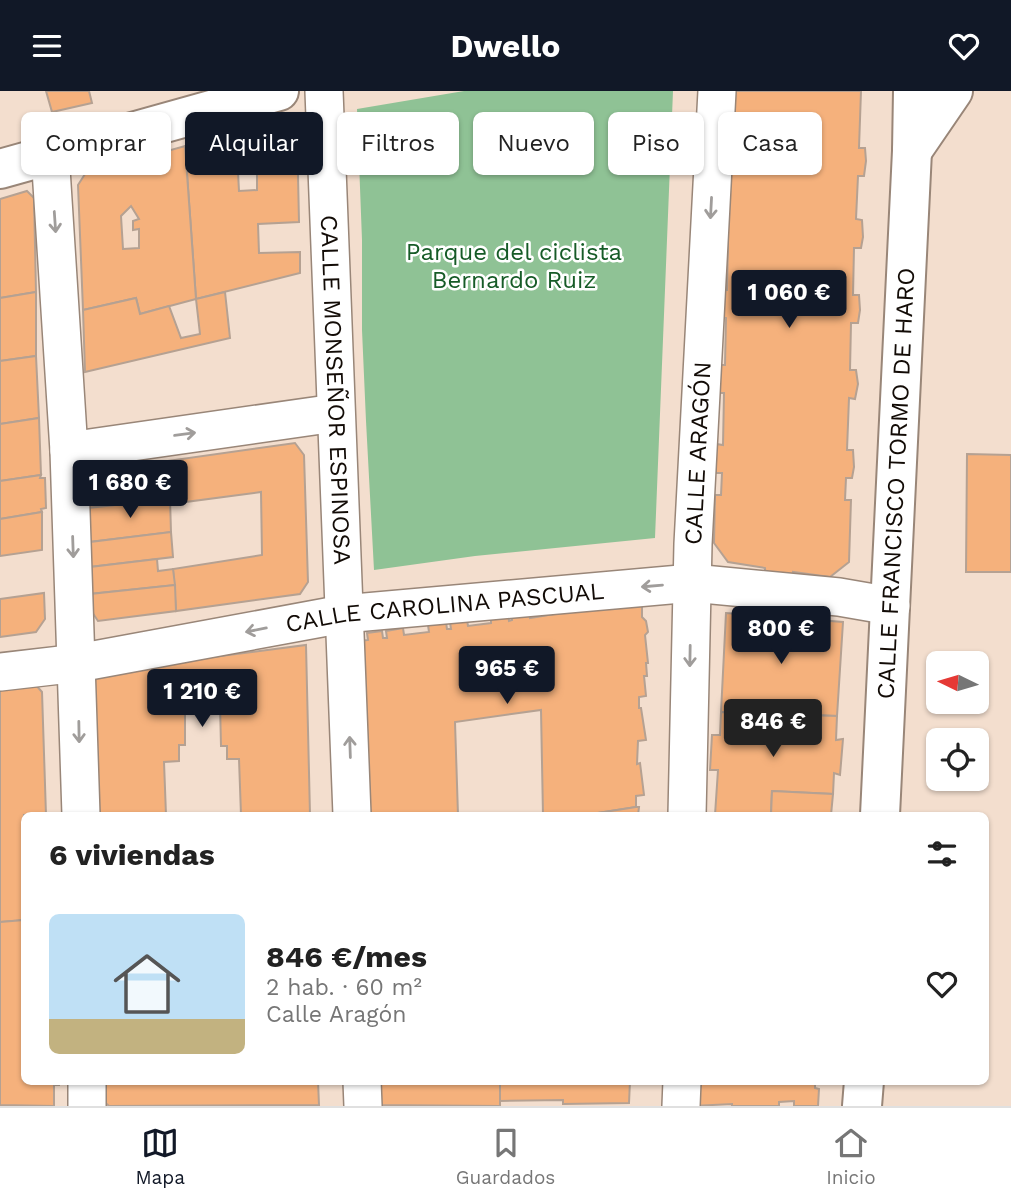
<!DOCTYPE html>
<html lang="es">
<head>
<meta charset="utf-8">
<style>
	:root { --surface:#fff; --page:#f2f2f2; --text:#222; --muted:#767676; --line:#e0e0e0; --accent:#111827 }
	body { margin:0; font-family:"Work Sans",sans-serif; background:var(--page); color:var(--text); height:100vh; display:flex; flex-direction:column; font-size:26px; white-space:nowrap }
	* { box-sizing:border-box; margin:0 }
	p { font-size:23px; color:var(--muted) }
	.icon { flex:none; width:38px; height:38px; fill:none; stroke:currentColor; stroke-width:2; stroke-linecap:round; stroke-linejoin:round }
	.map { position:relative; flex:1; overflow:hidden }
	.side { position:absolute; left:21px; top:721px; width:968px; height:273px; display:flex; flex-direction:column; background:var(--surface); border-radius:10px; box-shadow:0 2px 5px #0004 }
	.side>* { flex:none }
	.hud { position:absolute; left:21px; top:21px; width:970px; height:63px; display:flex; gap:14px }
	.needle { width:46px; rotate:275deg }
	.buttons { position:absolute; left:926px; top:560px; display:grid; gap:14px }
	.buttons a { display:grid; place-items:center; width:63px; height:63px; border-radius:10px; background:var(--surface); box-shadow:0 2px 5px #0004; font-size:35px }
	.price { position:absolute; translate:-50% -60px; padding:0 16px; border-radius:7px; background:var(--accent); color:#fff; font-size:23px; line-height:46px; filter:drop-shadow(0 2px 4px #0008) }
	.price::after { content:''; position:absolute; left:50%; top:42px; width:21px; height:16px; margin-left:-10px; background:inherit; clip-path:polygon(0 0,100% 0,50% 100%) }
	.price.active { background:#222; color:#fff }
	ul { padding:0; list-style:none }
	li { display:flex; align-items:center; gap:21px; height:175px; padding:0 28px }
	li span { display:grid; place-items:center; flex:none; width:196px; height:140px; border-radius:10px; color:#555 }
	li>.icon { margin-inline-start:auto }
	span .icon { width:84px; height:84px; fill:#fffc; stroke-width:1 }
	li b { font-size:30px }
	h2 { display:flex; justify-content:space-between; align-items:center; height:84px; padding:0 28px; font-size:30px }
	.chip { padding:0 24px; border-radius:10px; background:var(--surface); box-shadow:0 2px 5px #0004; font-size:24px; line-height:63px }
	.chip.active { background:var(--accent); color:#fff }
	header { display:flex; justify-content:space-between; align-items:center; height:91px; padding:0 28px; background:var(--accent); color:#fff; font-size:32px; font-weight:700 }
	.menu { display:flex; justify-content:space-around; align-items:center; height:98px; border-top:2px solid var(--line); background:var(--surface); font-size:19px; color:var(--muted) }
	.menu a { display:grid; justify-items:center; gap:4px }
	.menu .active { color:var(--accent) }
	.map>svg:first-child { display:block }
	.green { fill:#8fc295 }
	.building { fill:#f5b17c; stroke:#b5a192; stroke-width:2; fill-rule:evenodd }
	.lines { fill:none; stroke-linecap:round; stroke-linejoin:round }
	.street-casing { stroke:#998678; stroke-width:40 }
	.secondary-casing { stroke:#998678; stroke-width:42 }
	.street { stroke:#fff; stroke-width:37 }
	.secondary { stroke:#fff; stroke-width:38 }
	.oneway { stroke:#a09d9b }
	.labels { text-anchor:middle; stroke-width:5; stroke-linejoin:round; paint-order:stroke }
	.park-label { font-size:24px; fill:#165b27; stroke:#fff }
	.street-label { font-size:24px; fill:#120b06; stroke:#fff }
</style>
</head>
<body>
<header><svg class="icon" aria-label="menu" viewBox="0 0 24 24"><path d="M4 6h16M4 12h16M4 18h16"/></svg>Dwello<svg class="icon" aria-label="heart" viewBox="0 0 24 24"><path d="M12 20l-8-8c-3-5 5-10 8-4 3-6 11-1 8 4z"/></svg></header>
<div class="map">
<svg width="1011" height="1015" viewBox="0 0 1011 1015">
	<rect width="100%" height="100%" fill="#f3dece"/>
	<path class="green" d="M464,0H673L655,447L475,465L374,479L366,330L362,239V149L357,18Z"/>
	<g class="building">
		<path d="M46,0H89L92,12L52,21Z"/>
		<path d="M733,0H861L859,57H865L866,70L864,85H858L856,128L862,129L863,146L861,157H854L853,204H859L860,219L858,232H851L850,279H856L858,293L855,308L849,307L847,359H853L854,376L852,387H846L845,409H851L849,471L830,486L793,481V483L780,484L765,480V477L728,471L714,452L715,404H721L722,382H716L714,369L716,353L723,354L724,302H718V274H725L726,227L720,226L721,199H727L728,151H722Z"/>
		<path d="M283,26L297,38L299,131L258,133L259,162L300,161V182L196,208L185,55ZM257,80V99L239,100L238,81Z"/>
		<path d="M185,55L196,208L140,223L136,207L83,219L78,94L85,83ZM131,115L139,128L133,130V139L139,138V157L123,158L121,125Z"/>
		<path d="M27,100L34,107L36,201L0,207V108Z"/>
		<path d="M36,201V265L0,270V207Z"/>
		<path d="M225,201L230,247L85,281L83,219L136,207L140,223L169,215L181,247L200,243L196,208Z"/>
		<path d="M36,265L39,327L0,333V270Z"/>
		<path d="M39,327L41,384L0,390V333Z"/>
		<path d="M295,352L304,364L308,491L300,503L176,520L173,478L262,464L261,401L170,413L167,370Z"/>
		<path d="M967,363L1011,364V481H966Z"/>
		<path d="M167,370L170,408L88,417L87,386L92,378Z"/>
		<path d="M41,384L40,387H45L46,417L41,418L42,421L0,428V390Z"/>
		<path d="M170,408L171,441L90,451L88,417Z"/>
		<path d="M42,421V459L0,465V428Z"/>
		<path d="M171,441L173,466L90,476V451Z"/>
		<path d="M157,468L158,480L173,478L175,494L90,503V476Z"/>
		<path d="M175,494L176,520L98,530L92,521L90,503Z"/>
		<path d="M44,502L45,528L36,541L0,546V508Z"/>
		<path d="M642,512V526L646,530L648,541L645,544L648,572H646L647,585H644L646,605L639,606V617H641L646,649L638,650L637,673L640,672L644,704L636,705V716L585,724H543L541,619L455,631L458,724H361L360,550L368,549L367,542L382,540L383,547H387L386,540L403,537L404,544L429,541L428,534L446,531L447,538H451L450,531L467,529L468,535L491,532V525L508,523L509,530L512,529V522L529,520L530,527L555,523V517L572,514L573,521H577L576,514Z"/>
		<path d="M726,522L843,531L837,625L721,621Z"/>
		<path d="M306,554L310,724H241L239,668H227V655H221L220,613L185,614V654H179V670L164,671L166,724H92L87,582Z"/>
		<path d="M35,593L42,601L46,724H24V829L0,831V598Z"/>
		<path d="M721,621L837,625L836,649L843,648L840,684L834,682L833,703L772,700L771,724H715L718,679H710L712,644H720Z"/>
		<path d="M772,700L833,703L831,724H771Z"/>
		<path d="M636,716H639L638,724H585Z"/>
		<path d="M24,829V990H59V994H54V1015L0,1014V831Z"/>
		<path d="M100,990H318L319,1014L109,1015L100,1007Z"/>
		<path d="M367,990H500V1015L372,1014Z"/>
		<path d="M500,990H630L629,1012L563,1013V1009L500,1010Z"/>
		<path d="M694,990H815V997L819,998L818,1015H794V1010L779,1011V1015H732V1013L693,1015Z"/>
	</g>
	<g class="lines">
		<g class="street-casing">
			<g id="street">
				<path id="s1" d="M324,0L352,724"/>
				<path d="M50,62L69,360L81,724"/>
				<path d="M69,360L335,322"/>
				<path id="s2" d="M0,581L78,572L343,523L692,492L839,506L891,515"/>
				<path id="s3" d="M687,724L693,453L717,0"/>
				<path d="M87,990V1015"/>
				<path d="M362,990L363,1015"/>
				<path d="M681,1015L682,990"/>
			</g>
		</g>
		<g class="secondary-casing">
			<g id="secondary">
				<path d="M912,60L953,0"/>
				<path d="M0,78L279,0"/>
				<path id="s4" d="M880,724L912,60L913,0"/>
				<path d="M862,1015L864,990"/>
			</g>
		</g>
		<use href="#street" class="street"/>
		<use href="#secondary" class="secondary"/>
	</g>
	<defs><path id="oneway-shaft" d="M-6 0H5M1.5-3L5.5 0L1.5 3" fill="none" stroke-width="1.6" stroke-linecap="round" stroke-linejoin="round" transform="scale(1.75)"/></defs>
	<g class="oneway">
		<use href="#oneway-shaft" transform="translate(711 117) rotate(93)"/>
		<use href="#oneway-shaft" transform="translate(55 131) rotate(86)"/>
		<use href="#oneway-shaft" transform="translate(185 343) rotate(-8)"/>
		<use href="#oneway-shaft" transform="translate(73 456) rotate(88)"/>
		<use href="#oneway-shaft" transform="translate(652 495) rotate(175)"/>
		<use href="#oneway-shaft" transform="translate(256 539) rotate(169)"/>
		<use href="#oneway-shaft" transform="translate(690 565) rotate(91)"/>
		<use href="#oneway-shaft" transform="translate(79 641) rotate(89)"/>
		<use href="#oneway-shaft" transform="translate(350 656) rotate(-92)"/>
	</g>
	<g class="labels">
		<g class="park-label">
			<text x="514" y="169">Parque del ciclista<tspan x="514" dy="28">Bernardo Ruiz</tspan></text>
		</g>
		<g class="street-label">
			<text dy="8" stroke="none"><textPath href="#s1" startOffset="299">CALLE MONSEÑOR ESPINOSA</textPath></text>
			<text dy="8" stroke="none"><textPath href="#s3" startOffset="362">CALLE ARAGÓN</textPath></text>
			<text dy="8" stroke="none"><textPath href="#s4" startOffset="332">CALLE FRANCISCO TORMO DE HARO</textPath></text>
			<text dy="8" stroke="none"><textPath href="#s2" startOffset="450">CALLE CAROLINA PASCUAL</textPath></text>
		</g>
	</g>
</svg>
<div class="buttons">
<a><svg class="needle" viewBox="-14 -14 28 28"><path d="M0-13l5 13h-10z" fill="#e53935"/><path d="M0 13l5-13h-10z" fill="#767676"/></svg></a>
<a><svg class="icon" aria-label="locate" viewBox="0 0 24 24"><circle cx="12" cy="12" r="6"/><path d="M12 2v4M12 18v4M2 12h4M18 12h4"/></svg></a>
</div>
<b class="price" style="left:789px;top:239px">1 060 €</b>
<b class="price" style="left:130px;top:429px">1 680 €</b>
<b class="price" style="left:781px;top:575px">800 €</b>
<b class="price" style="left:507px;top:615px">965 €</b>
<b class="price" style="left:202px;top:638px">1 210 €</b>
<b class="price active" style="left:773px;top:668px">846 €</b>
<div class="hud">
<a class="chip">Comprar</a>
<a class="chip active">Alquilar</a>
<a class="chip">Filtros</a>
<a class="chip">Nuevo</a>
<a class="chip">Piso</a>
<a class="chip">Casa</a>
</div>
<section class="side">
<h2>6 viviendas<svg class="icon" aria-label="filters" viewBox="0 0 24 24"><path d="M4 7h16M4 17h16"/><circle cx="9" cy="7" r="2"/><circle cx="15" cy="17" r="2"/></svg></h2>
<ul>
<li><span style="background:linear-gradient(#bfe0f5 75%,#c2b280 0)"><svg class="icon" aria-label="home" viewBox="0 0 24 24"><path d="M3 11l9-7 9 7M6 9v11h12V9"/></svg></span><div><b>846 €/mes</b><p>2 hab. · 60 m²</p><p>Calle Aragón</p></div><svg class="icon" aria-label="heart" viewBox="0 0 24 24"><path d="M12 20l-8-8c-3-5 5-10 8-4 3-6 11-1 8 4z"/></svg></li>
</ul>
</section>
</div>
<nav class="menu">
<a class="active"><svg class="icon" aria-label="map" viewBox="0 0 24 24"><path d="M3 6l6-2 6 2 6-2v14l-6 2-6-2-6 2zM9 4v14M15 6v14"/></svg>Mapa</a>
<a><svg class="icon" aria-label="saved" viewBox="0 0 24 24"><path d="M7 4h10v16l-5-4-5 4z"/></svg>Guardados</a>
<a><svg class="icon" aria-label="home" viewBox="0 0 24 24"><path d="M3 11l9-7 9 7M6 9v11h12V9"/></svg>Inicio</a>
</nav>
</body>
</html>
